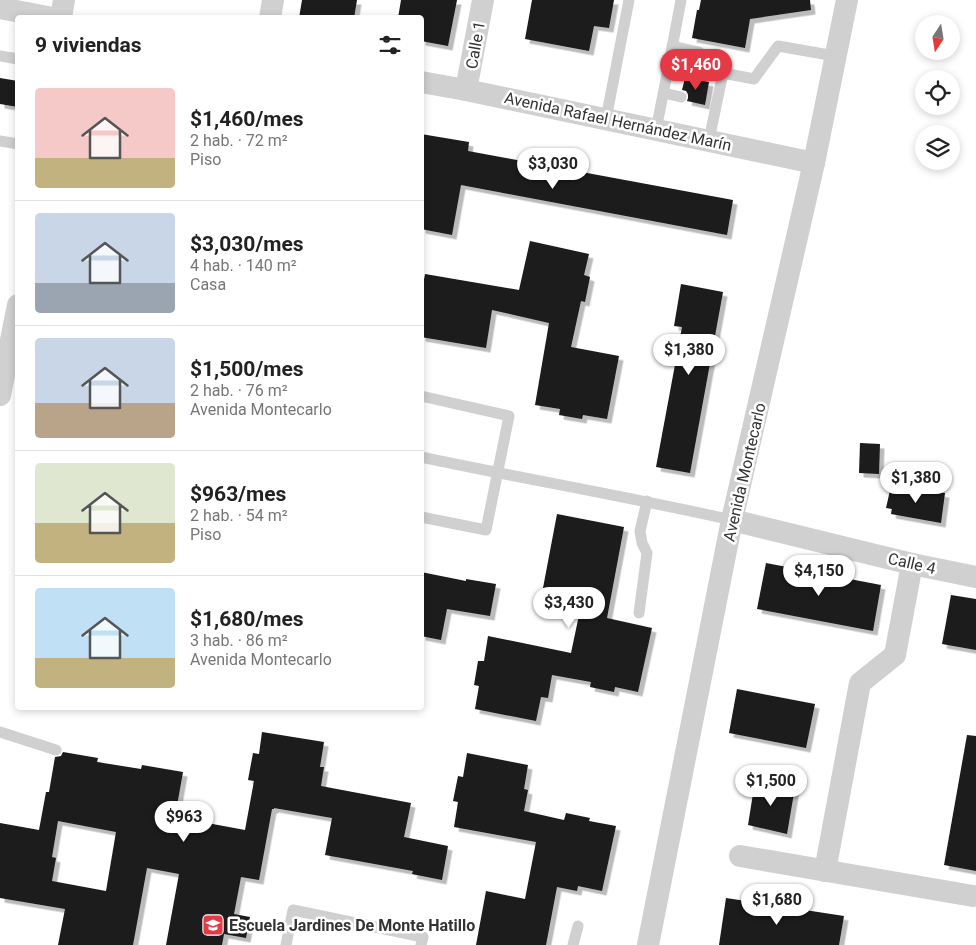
<!DOCTYPE html>
<html lang="es">
<head>
<meta charset="utf-8">
<style>
	:root { --surface:#fff; --page:#f6f6f6; --text:#222; --muted:#767676; --line:#e0e0e0; --accent:#e63946 }
	body { margin:0; font-family:Roboto,sans-serif; background:var(--page); color:var(--text); height:100vh; display:flex; flex-direction:column; font-size:19px; white-space:nowrap }
	* { box-sizing:border-box; margin:0 }
	p { font-size:16px; color:var(--muted) }
	.icon { flex:none; width:28px; height:28px; fill:none; stroke:currentColor; stroke-width:2; stroke-linecap:round; stroke-linejoin:round }
	.map { position:relative; flex:1; overflow:hidden }
	.details { position:absolute; left:15px; top:15px; width:409px; height:695px; display:flex; flex-direction:column; background:var(--surface); border-radius:5px; box-shadow:0 2px 8px #0003 }
	.details>* { flex:none }
	.needle { width:32px; rotate:192deg }
	.fabs { position:absolute; left:915px; top:15px; display:grid; gap:10px }
	.fabs a { display:grid; place-items:center; width:45px; height:45px; border-radius:50%; background:var(--surface); box-shadow:0 2px 8px #0003; font-size:25px }
	.price { position:absolute; translate:-50% -42px; padding:0 11px; border-radius:18px; background:#fff; color:#222; font-size:16px; line-height:32px; filter:drop-shadow(0 1px 2px #0008) }
	.price::after { content:''; position:absolute; left:50%; top:30px; width:15px; height:11px; margin-left:-8px; background:inherit; clip-path:polygon(0 0,100% 0,50% 100%) }
	.price.current { background:var(--accent); color:#fff }
	ul { padding:0; list-style:none }
	li { display:flex; align-items:center; gap:15px; height:125px; padding:0 20px }
	li+li { border-top:1px solid var(--line) }
	li span { display:grid; place-items:center; flex:none; width:140px; height:100px; border-radius:5px; color:#555 }
	li>.icon { margin-inline-start:auto }
	span .icon { width:60px; height:60px; fill:#fffc; stroke-width:1 }
	li b { font-size:21px }
	h2 { display:flex; justify-content:space-between; align-items:center; height:60px; padding:0 20px; font-size:21px }
	.map>svg:first-child { display:block }
	.building { fill:#1a1a1a; fill-rule:evenodd; filter:url(#shadow) }
	.lines { fill:none; stroke-linecap:round; stroke-linejoin:round }
	.service { stroke:#d0d0d0; stroke-width:11 }
	.minor { stroke:#d0d0d0; stroke-width:22 }
	.labels { text-anchor:middle; stroke-width:5; stroke-linejoin:round; paint-order:stroke }
	.street-label { font-size:16px; fill:#333; stroke:#fff }
	.poi-label { font-size:16px; font-weight:bold; fill:#333; stroke:#fff; text-anchor:start }
</style>
</head>
<body>
<div class="map">
<svg width="976" height="945" viewBox="0 0 976 945">
	<defs>
		<filter id="shadow"><feDropShadow dx="4.5" dy="4.5" stdDeviation="0" flood-color="#0004"/></filter>
	</defs>
	<rect width="100%" height="100%" fill="#fff"/>
	<g class="building">
		<path d="M302,0H357L354,18H299Z"/>
		<path d="M401,0H457L448,46L421,41V18H398Z"/>
		<path d="M532,0H614L609,28L594,26L589,51L525,39Z"/>
		<path d="M701,0H810L811,10L750,19L745,48L692,38L697,10H699Z"/>
		<path d="M0,78L18,81V107L0,104Z"/>
		<path d="M685,78L709,82L705,105L687,101L688,98V94L686,91L682,90Z"/>
		<path d="M421,134L469,142L468,151L733,200L727,235L461,185L452,235L421,229Z"/>
		<path d="M530,241L589,254L584,275L590,277L585,302L581,301L571,347L619,356L607,419L583,415L582,419L559,415L560,409L535,405L549,323L492,310L486,348L421,337V296L425,274L519,290Z"/>
		<path d="M681,284L723,292L690,473L656,467L682,327L674,326Z"/>
		<path d="M860,443L880,444L879,474L859,473Z"/>
		<path d="M891,486L945,493L941,523L891,514L892,509L886,508Z"/>
		<path d="M557,514L624,527L607,618L652,628L638,692L615,687L614,692L590,687L591,682L552,675L548,698L541,697L536,721L475,709L479,686L474,685L478,661H484L488,636L571,653L583,596L543,588Z"/>
		<path d="M766,563L881,585L873,631L757,609Z"/>
		<path d="M421,572L466,581V579L496,584L490,616L447,609L441,640L421,636Z"/>
		<path d="M951,595L976,599V650L942,644Z"/>
		<path d="M737,689L815,704L806,748L729,733Z"/>
		<path d="M262,732L324,742L320,767H324L321,786L411,803L404,837L448,846L442,880L412,874L413,871L325,855L332,818L274,808V809H272L259,880L241,877L234,914L250,917L246,938L224,934L222,945H166L179,874L147,868L133,945H58L65,909L0,898V823L39,830L46,792H49L55,757L61,756L63,752L98,758L97,762L141,769L142,765L183,772L175,817L245,830L254,781L248,780L253,753L259,754ZM58,821L116,832L106,891L52,881L56,858L52,857Z"/>
		<path d="M967,735L976,736V871L944,865Z"/>
		<path d="M467,753L528,765L524,789L528,790L524,811L564,820L566,813L590,818L589,821L616,826L602,891L578,886L577,891L557,887L546,945H476L486,891L525,899L536,842L454,827L458,802L453,801L458,776L463,777Z"/>
		<path d="M755,781L795,787L787,834L748,825Z"/>
		<path d="M726,898L844,916L839,945H719Z"/>
	</g>
	<g class="lines">
		<g class="service">
			<path d="M672,46L699,52L696,68"/>
			<path d="M0,56L18,59"/>
			<path d="M669,64L681,0"/>
			<path d="M664,93L681,97"/>
			<path d="M606,119L629,0"/>
			<path d="M656,130L669,64L723,73"/>
			<path d="M709,140L723,73L754,79L778,46L835,56"/>
			<path d="M0,141L18,144"/>
			<path d="M421,396L509,416L486,530L421,517"/>
			<path d="M421,457C525,479 629,497 732,520"/>
			<path d="M639,613L647,553L642,543L640,531L647,501"/>
			<path d="M0,732L56,750"/>
			<path d="M286,945L293,910L423,937L421,945"/>
			<path d="M573,945L578,926"/>
		</g>
		<g class="minor">
			<path d="M0,8L53,18"/>
			<path d="M61,18L64,0"/>
			<path d="M270,18L273,0"/>
			<path d="M421,82L466,90L814,163"/>
			<path d="M466,90L483,0"/>
			<path d="M0,395L18,305"/>
			<path d="M732,520L912,564L976,577"/>
			<path d="M740,856L973,896"/>
			<path d="M825,871L860,683L895,655L912,564"/>
			<path d="M648,945L732,520L814,163L847,0"/>
		</g>
	</g>
	<defs>
		<g id="school-square" transform="scale(1.125)"><rect x="-9" y="-9" width="18" height="18" rx="4" fill="#e63946" stroke="#fff"/><path d="M0-5L7-2L0 1L-7-2ZM-4 1L0 2.5L4 1V4Q0 6-4 4Z" fill="#fff"/></g>
	</defs>
	<g fill-rule="evenodd">
		<use href="#school-square" x="213" y="925"/>
	</g>
	<g class="labels">
		<g class="street-label">
			<text transform="translate(475 45) rotate(-80)" y="6">Calle 1</text>
			<text transform="translate(618 121) rotate(12)" y="6">Avenida Rafael Hernández Marín</text>
			<text transform="translate(744 472) rotate(-77)" y="6">Avenida Montecarlo</text>
			<text transform="translate(912 563) rotate(13)" y="6">Calle 4</text>
		</g>
		<g class="poi-label">
			<text x="229" y="931">Escuela Jardines De Monte Hatillo</text>
		</g>
	</g>
</svg>
<div class="fabs">
<a><svg class="needle" viewBox="-14 -14 28 28"><path d="M0-13l5 13h-10z" fill="#e53935"/><path d="M0 13l5-13h-10z" fill="#767676"/></svg></a>
<a><svg class="icon" aria-label="locate" viewBox="0 0 24 24"><circle cx="12" cy="12" r="6"/><path d="M12 2v4M12 18v4M2 12h4M18 12h4"/></svg></a>
<a><svg class="icon" aria-label="layers" viewBox="0 0 24 24"><path d="M12 4l9 5-9 5-9-5zM3 14l9 5 9-5"/></svg></a>
</div>
<b class="price current" style="left:696px;top:91px">$1,460</b>
<b class="price" style="left:553px;top:190px">$3,030</b>
<b class="price" style="left:689px;top:376px">$1,380</b>
<b class="price" style="left:916px;top:504px">$1,380</b>
<b class="price" style="left:819px;top:597px">$4,150</b>
<b class="price" style="left:569px;top:629px">$3,430</b>
<b class="price" style="left:771px;top:807px">$1,500</b>
<b class="price" style="left:184px;top:843px">$963</b>
<b class="price" style="left:777px;top:926px">$1,680</b>
<section class="details">
<h2>9 viviendas<svg class="icon" aria-label="filters" viewBox="0 0 24 24"><path d="M4 7h16M4 17h16"/><circle cx="9" cy="7" r="2"/><circle cx="15" cy="17" r="2"/></svg></h2>
<ul>
<li><span style="background:linear-gradient(#f6c9c9 70%,#c2b280 0)"><svg class="icon" aria-label="home" viewBox="0 0 24 24"><path d="M3 11l9-7 9 7M6 9v11h12V9"/></svg></span><div><b>$1,460/mes</b><p>2 hab. · 72 m²</p><p>Piso</p></div></li>
<li><span style="background:linear-gradient(#c9d6e8 70%,#9aa5b1 0)"><svg class="icon" aria-label="home" viewBox="0 0 24 24"><path d="M3 11l9-7 9 7M6 9v11h12V9"/></svg></span><div><b>$3,030/mes</b><p>4 hab. · 140 m²</p><p>Casa</p></div></li>
<li><span style="background:linear-gradient(#c9d6e8 65%,#b9a48a 0)"><svg class="icon" aria-label="home" viewBox="0 0 24 24"><path d="M3 11l9-7 9 7M6 9v11h12V9"/></svg></span><div><b>$1,500/mes</b><p>2 hab. · 76 m²</p><p>Avenida Montecarlo</p></div></li>
<li><span style="background:linear-gradient(#dfe7d0 60%,#c2b280 0)"><svg class="icon" aria-label="home" viewBox="0 0 24 24"><path d="M3 11l9-7 9 7M6 9v11h12V9"/></svg></span><div><b>$963/mes</b><p>2 hab. · 54 m²</p><p>Piso</p></div></li>
<li><span style="background:linear-gradient(#bfe0f5 70%,#c2b280 0)"><svg class="icon" aria-label="home" viewBox="0 0 24 24"><path d="M3 11l9-7 9 7M6 9v11h12V9"/></svg></span><div><b>$1,680/mes</b><p>3 hab. · 86 m²</p><p>Avenida Montecarlo</p></div></li>
</ul>
</section>
</div>
</body>
</html>
